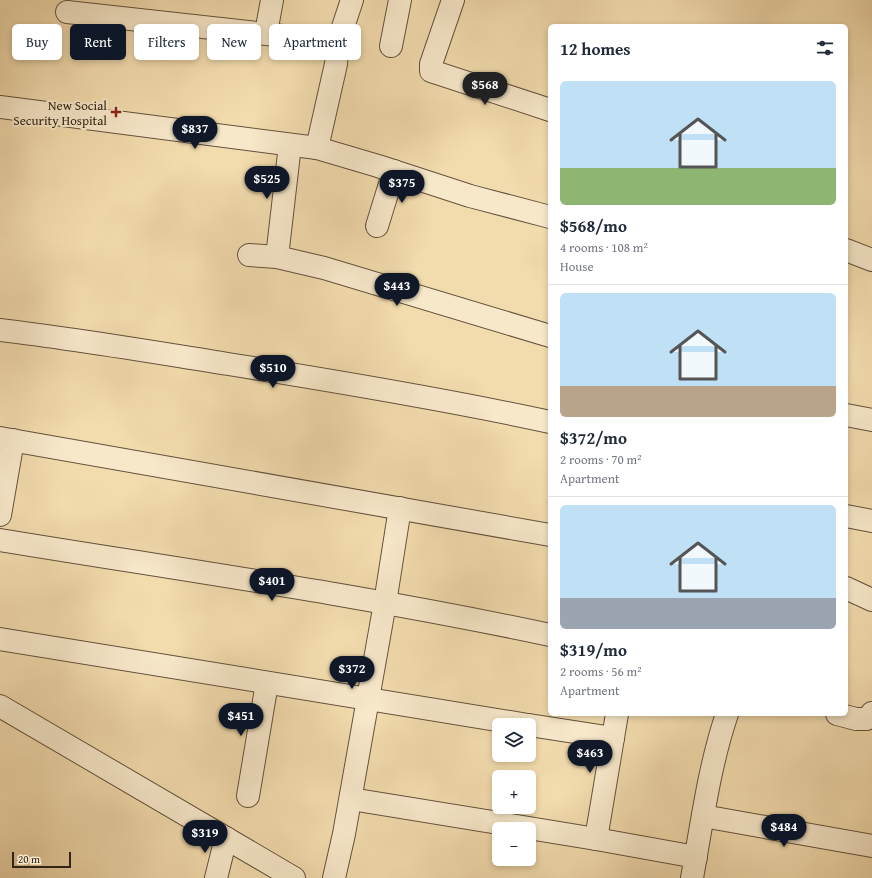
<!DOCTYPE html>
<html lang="en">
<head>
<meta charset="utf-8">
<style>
	:root { --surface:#fff; --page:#f6f6f7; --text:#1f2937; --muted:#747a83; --line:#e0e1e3; --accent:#111827 }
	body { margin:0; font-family:"Gentium Book Plus",serif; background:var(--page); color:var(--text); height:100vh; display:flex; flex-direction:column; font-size:15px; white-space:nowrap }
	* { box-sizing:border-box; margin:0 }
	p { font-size:13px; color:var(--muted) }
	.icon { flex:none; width:22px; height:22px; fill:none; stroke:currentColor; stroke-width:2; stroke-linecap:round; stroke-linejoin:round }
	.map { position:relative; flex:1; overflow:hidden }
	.panel { position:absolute; left:548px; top:24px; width:300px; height:692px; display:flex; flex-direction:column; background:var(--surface); border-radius:6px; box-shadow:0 2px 6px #0003 }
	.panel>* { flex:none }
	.hud { position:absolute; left:12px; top:24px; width:380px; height:36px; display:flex; gap:8px }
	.fabs { position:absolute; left:492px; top:718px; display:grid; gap:8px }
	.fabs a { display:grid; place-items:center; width:44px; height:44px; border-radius:6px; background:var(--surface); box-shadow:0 2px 6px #0003; font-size:20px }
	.scale { position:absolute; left:12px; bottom:10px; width:59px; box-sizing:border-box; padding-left:4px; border:2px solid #332516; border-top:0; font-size:11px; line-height:14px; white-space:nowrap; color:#332516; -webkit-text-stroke:3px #f7e8ca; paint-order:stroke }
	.price { position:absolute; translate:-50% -34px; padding:0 9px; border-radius:14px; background:var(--accent); color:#fff; font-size:13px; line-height:26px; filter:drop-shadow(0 1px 2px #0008) }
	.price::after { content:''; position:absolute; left:50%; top:24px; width:12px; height:9px; margin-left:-6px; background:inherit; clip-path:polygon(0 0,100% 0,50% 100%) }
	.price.on { background:#222; color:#fff }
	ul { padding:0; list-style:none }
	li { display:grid; align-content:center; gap:8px; height:212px; padding:0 12px }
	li+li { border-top:1px solid var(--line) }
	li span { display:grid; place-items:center; height:124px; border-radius:6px; color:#555 }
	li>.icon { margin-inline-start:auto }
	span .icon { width:72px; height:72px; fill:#fffc; stroke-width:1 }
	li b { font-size:17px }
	h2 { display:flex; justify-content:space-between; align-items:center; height:48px; padding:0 12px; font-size:17px }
	.chip { padding:0 14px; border-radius:6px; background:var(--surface); box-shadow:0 2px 6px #0003; font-size:14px; line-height:36px }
	.chip.on { background:var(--accent); color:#fff }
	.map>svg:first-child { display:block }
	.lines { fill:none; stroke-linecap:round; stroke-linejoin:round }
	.minor-casing { stroke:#63523c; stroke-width:24 }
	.minor { stroke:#f7e8ca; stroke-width:22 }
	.poi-dot { fill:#8f2418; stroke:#f7e8ca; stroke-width:1.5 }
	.labels { text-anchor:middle; stroke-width:4; stroke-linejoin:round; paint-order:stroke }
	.poi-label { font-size:13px; fill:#332516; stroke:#f7e8ca; text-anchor:end }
</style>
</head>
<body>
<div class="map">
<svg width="872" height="878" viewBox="0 0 872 878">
	<rect width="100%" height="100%" fill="#f2dbad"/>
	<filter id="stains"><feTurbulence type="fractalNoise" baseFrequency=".005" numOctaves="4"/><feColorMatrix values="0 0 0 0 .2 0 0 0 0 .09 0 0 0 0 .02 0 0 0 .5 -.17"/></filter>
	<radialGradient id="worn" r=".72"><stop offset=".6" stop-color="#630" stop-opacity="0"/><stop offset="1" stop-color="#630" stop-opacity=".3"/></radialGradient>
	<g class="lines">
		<g class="minor-casing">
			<g id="minor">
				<path d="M453,0L431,64V71L550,110"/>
				<path d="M67,12L338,42"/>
				<path d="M266,33L272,0"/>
				<path d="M391,46L400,0"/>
				<path d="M0,107L317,148L378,166L470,196L550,217"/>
				<path d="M317,148L336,64L338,42L352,0"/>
				<path d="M377,226L394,171"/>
				<path d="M846,250L872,260"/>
				<path d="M249,255L277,257L324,268L550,336"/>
				<path d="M277,257L290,145"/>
				<path d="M0,330C76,339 152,352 228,364C335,381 444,399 550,422"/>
				<path d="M846,415L872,420"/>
				<path d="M0,438L550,535"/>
				<path d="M0,515L13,440"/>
				<path d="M846,516L872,521"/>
				<path d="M0,540C184,570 368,596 550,635"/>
				<path d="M846,588L872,600"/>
				<path d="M0,639L528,725"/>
				<path d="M0,706L294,878"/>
				<path d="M837,714L856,719H866L869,718L872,713"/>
				<path d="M529,725L613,738"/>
				<path d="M248,796L267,683"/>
				<path d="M351,799L596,839L696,857"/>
				<path d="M703,816L872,846"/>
				<path d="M596,839L617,714"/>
				<path d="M216,878L226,838"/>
				<path d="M334,878L344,834L385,603L400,508"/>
				<path d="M692,878C702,823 709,767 727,714"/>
			</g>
		</g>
		<use href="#minor" class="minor"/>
	</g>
	<path class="poi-dot" d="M114 106h4v4h4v4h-4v4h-4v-4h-4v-4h4z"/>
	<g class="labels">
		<g class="poi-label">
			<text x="107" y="110">New Social<tspan x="107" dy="15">Security Hospital</tspan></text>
		</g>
	</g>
	<rect width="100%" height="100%" filter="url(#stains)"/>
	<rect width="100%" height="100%" fill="url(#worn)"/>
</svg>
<div class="fabs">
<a><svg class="icon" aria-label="layers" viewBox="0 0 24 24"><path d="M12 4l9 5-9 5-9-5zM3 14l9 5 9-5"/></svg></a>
<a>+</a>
<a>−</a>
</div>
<div class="scale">20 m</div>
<b class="price on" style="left:485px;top:106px">$568</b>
<b class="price" style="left:195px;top:150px">$837</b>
<b class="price" style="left:267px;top:200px">$525</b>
<b class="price" style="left:402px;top:204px">$375</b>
<b class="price" style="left:397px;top:307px">$443</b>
<b class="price" style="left:273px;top:389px">$510</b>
<b class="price" style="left:272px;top:602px">$401</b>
<b class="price" style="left:352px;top:690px">$372</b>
<b class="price" style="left:241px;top:737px">$451</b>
<b class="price" style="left:590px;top:774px">$463</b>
<b class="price" style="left:784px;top:848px">$484</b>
<b class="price" style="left:205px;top:854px">$319</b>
<div class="hud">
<a class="chip">Buy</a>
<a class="chip on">Rent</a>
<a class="chip">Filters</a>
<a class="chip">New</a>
<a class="chip">Apartment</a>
</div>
<section class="panel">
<h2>12 homes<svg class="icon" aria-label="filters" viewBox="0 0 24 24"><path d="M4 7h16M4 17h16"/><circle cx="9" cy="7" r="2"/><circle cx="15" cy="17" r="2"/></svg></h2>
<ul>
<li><span style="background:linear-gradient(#bfe0f5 70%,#8fb573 0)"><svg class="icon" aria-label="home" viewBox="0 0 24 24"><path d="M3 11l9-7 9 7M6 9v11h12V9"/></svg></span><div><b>$568/mo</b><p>4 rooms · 108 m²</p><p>House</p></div></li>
<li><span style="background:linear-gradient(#bfe0f5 75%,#b9a48a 0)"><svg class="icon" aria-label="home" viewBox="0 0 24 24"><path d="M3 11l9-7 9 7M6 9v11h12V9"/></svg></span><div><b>$372/mo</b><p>2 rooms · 70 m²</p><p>Apartment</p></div></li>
<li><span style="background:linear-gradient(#bfe0f5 75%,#9aa5b1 0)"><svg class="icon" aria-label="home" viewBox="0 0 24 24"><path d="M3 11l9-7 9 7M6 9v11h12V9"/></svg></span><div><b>$319/mo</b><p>2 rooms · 56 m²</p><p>Apartment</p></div></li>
</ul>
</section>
</div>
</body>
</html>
